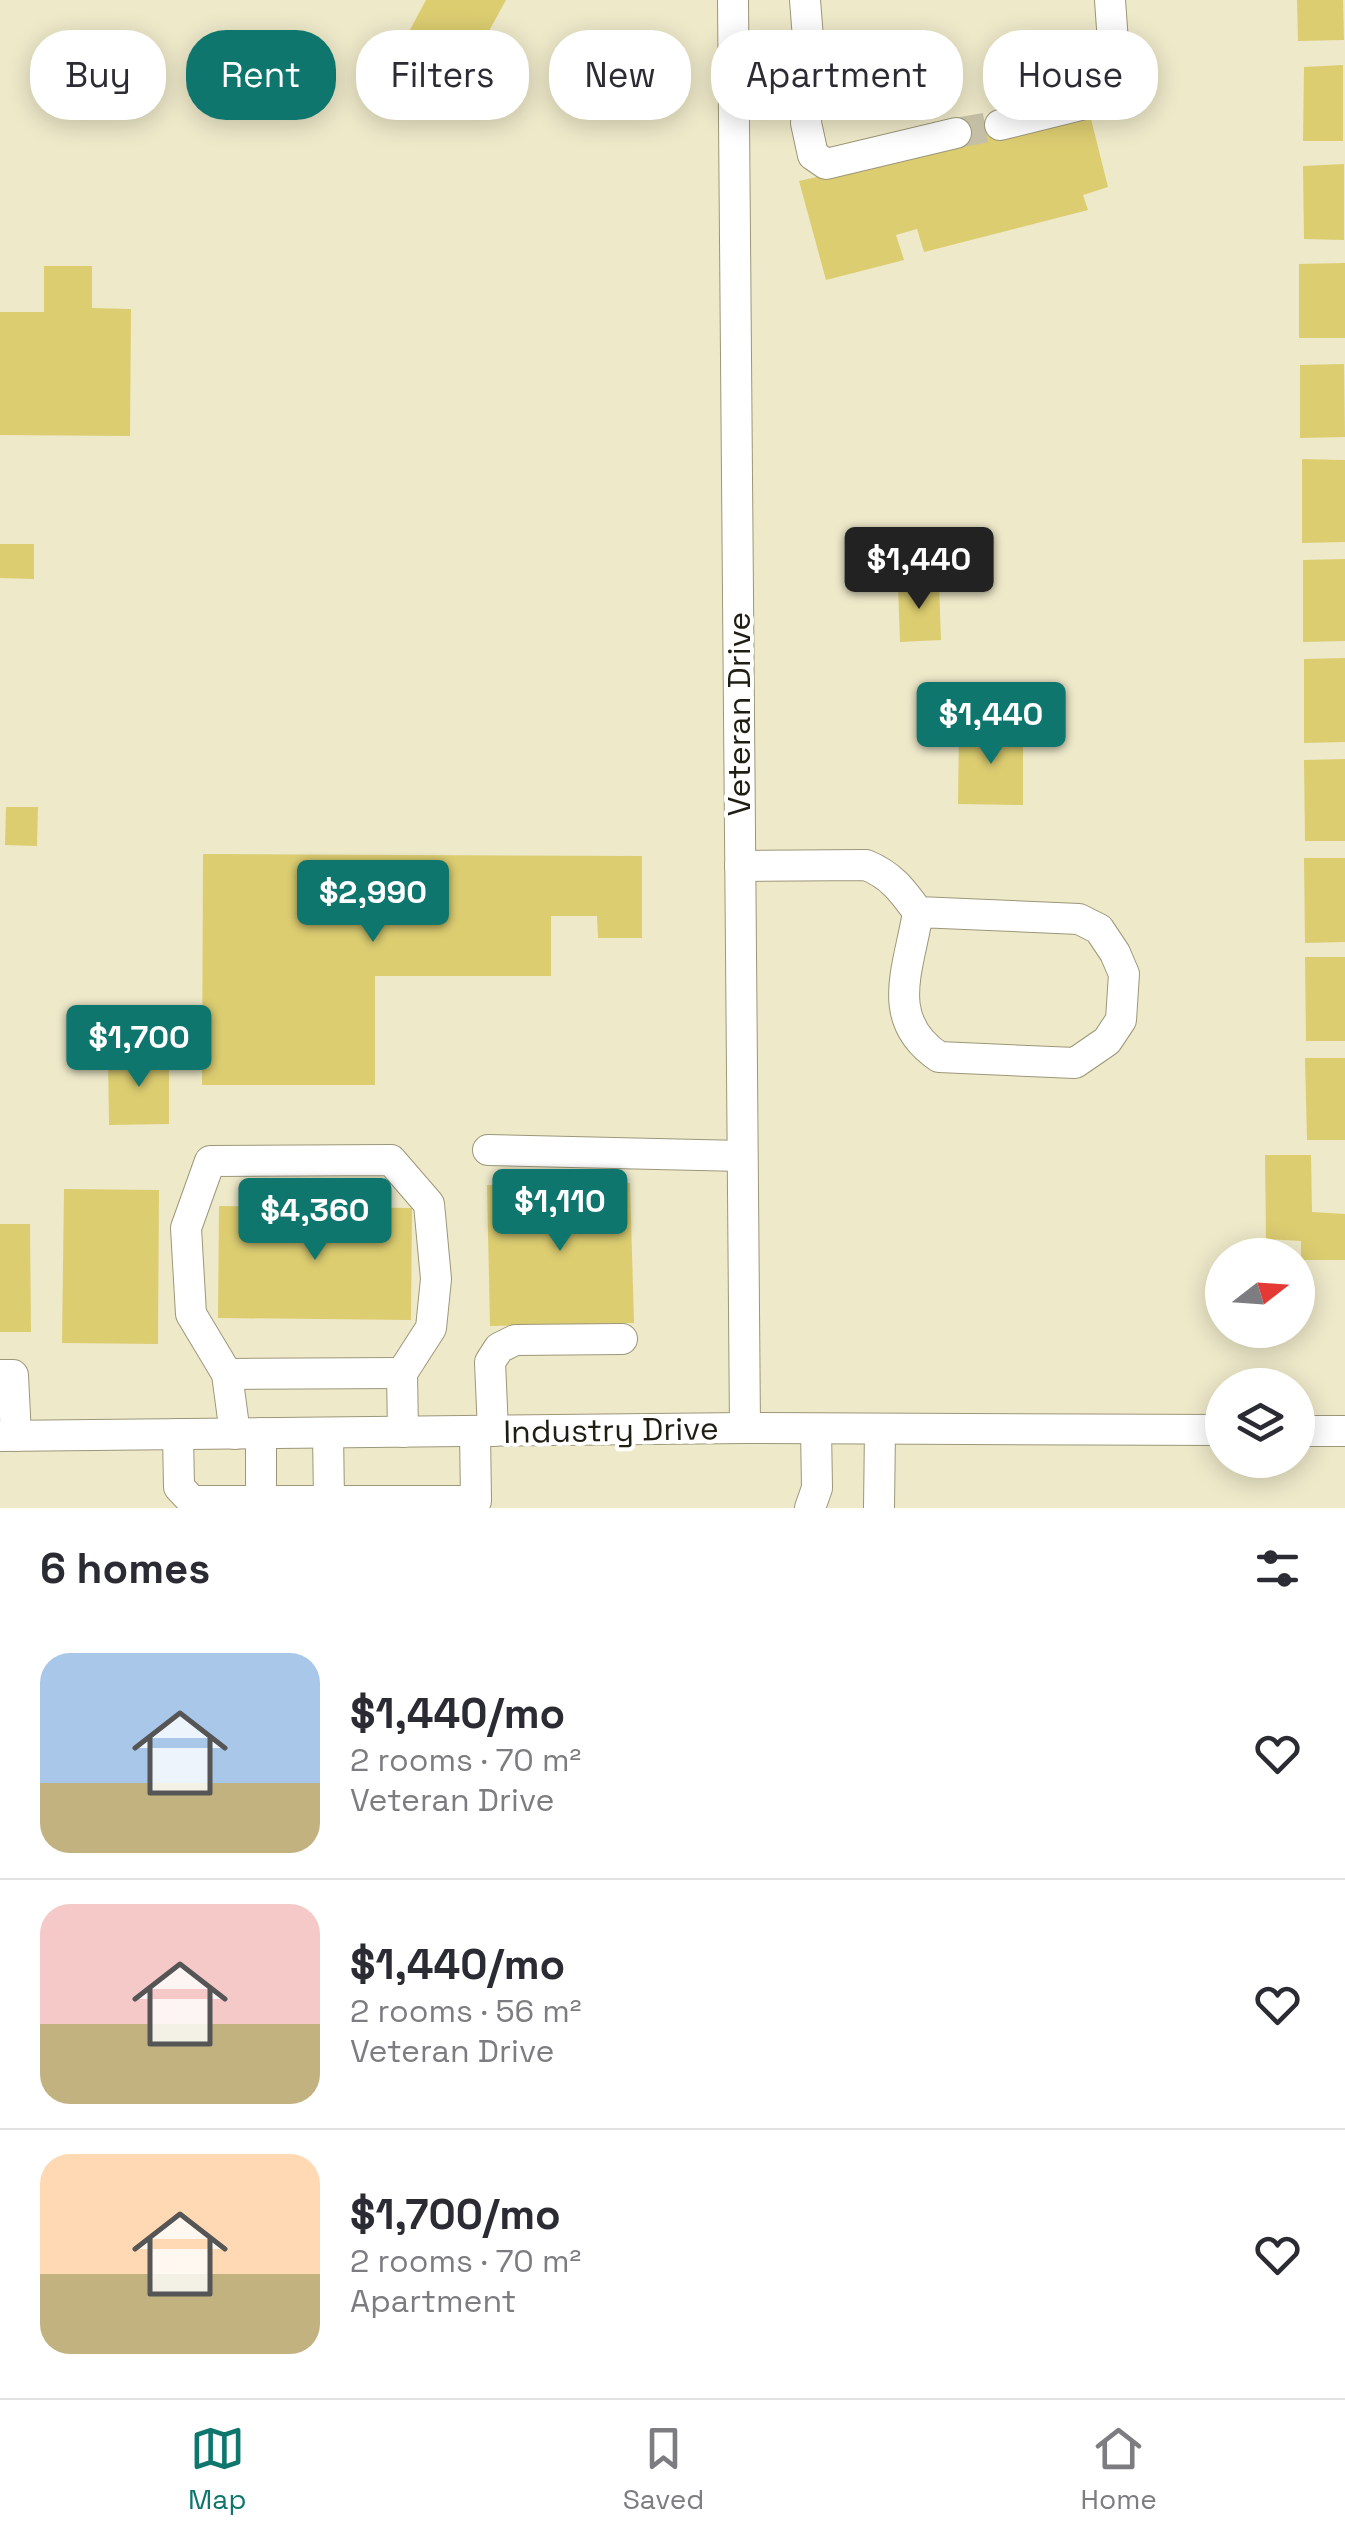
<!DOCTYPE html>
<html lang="en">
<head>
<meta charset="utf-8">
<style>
	:root { --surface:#fff; --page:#f7f7f7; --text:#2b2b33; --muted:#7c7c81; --line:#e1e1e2; --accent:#0f766e }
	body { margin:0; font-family:"Space Grotesk",sans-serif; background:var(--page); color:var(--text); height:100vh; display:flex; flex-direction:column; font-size:38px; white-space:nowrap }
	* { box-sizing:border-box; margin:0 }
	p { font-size:32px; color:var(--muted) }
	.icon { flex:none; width:55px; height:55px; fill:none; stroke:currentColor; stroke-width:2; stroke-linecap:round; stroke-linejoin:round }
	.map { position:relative; height:1508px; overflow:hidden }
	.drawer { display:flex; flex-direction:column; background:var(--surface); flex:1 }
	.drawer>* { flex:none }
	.top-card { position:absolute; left:30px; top:30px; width:1285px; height:90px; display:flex; gap:20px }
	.needle { width:65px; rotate:73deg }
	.buttons { position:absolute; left:1205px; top:1238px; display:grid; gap:20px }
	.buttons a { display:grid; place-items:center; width:110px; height:110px; border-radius:50%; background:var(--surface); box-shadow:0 5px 25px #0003; font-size:50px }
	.price { position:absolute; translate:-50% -85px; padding:0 22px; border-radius:10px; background:var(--accent); color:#fff; font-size:32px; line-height:65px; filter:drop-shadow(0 2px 5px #0008) }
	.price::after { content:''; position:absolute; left:50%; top:60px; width:30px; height:22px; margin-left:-15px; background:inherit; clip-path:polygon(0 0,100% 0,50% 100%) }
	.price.active { background:#222; color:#fff }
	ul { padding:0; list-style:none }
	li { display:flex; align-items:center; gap:30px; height:250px; padding:0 40px }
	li+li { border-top:2px solid var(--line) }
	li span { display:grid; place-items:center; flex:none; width:280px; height:200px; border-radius:30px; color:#555 }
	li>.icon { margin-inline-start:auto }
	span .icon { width:120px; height:120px; fill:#fffc; stroke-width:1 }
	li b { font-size:42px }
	h2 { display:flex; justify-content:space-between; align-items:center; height:120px; padding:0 40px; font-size:42px }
	.pill { padding:0 35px; border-radius:40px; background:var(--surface); box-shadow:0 5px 25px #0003; font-size:35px; line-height:90px }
	.pill.active { background:var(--accent); color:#fff }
	.dock { display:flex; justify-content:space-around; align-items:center; height:140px; border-top:2px solid var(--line); background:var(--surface); font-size:28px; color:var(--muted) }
	.dock a { display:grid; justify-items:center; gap:5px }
	.dock .active { color:var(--accent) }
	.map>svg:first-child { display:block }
	.building { fill:#dccd71 }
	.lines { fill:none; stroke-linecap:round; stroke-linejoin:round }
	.minor-tunnel { stroke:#c5c0a5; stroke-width:30; stroke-dasharray:30 15; stroke-linecap:butt }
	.minor-casing { stroke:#9c9779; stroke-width:32 }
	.minor { stroke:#fff; stroke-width:30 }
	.labels { text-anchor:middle; stroke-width:8; stroke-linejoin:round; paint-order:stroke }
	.street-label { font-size:32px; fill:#201e13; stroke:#fff }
</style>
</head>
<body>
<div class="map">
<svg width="1345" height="1508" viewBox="0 0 1345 1508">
	<rect width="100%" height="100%" fill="#eee9c9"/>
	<g class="building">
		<path d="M426,0H506L457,89L396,56Z"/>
		<path d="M1297,0H1343L1344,40L1298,41Z"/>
		<path d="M1343,65V141H1303L1304,67Z"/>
		<path d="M998,118L1003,139L1091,119L1108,187L1083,195L1088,210L924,252L917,229L896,235L904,260L826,280L799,181L958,145L955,127Z"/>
		<path d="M1344,164V240L1304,239L1303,166Z"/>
		<path d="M1345,263V338H1299V264Z"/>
		<path d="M44,266H92V308L131,309L130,436L0,435V312H44Z"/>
		<path d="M1344,364L1345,437L1300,438V365Z"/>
		<path d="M1302,459L1345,460V542L1302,543Z"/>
		<path d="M0,544H34V579L0,578Z"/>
		<path d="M1345,559V641L1303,642V560Z"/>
		<path d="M939,583L941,640L900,642L898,585Z"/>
		<path d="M1345,658V742L1304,743V659Z"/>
		<path d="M959,728L1023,729V805L958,804Z"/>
		<path d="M1345,759V841H1305L1304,760Z"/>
		<path d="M6,807H38L37,846L5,845Z"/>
		<path d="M203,854L642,856V938H598L597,916H551V976H375V1085H202Z"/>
		<path d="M1304,858H1345V942L1305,943Z"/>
		<path d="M1305,957H1345V1041H1306Z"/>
		<path d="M169,1056V1124L109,1125L108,1057Z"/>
		<path d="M1305,1058H1345V1140H1307Z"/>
		<path d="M1265,1155H1311L1312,1212L1345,1214V1260H1301V1241L1266,1239Z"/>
		<path d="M630,1183L634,1323L490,1326L487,1185Z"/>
		<path d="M64,1189L159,1190L158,1344L62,1343Z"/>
		<path d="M219,1206L412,1208L411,1320L218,1318Z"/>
		<path d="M0,1224H30L31,1332H0Z"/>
	</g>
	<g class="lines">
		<path class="minor-tunnel" d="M956,133L1000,125"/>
		<g class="minor-casing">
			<g id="minor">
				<path d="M733,0L745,1428"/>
				<path d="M805,0L809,51L806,123L813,155L826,164L956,133"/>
				<path d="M1000,125L1097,101L1116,85L1110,0"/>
				<path d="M740,866L866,865C891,875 902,890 918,912L1079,919L1099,929L1115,953L1124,974L1121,1020L1107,1041L1075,1063L939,1057C883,1019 909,969 918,912"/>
				<path d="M488,1150L742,1156"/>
				<path d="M227,1374L402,1373"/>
				<path d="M0,1375H13L16,1436"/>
				<path d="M493,1431L490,1362L499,1348L515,1340L622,1339"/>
				<path d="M1298,1431H1345"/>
				<path d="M328,1433L329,1500"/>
				<path d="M178,1434L179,1487L192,1501H476L475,1431"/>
				<path d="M235,1434L227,1374L191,1314L186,1228L210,1161L391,1160L429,1204L436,1279L431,1328L402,1373L403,1432"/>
				<path d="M0,1436L745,1428L1222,1430"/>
				<path d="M261,1501V1433"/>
				<path d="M810,1508L817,1488L816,1429"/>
				<path d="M879,1508L880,1429"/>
			</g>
		</g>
		<use href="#minor" class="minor"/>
	</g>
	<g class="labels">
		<g class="street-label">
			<text transform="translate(739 714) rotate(-90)" y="11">Veteran Drive</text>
			<text transform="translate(611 1430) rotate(-1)" y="11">Industry Drive</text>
		</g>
	</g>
</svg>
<div class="buttons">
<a><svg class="needle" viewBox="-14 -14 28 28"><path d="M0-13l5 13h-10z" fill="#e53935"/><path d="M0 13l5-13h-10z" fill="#7c7c81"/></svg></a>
<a><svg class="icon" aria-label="layers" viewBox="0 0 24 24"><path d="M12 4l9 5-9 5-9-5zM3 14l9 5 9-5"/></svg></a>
</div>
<b class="price active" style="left:919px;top:612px">$1,440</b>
<b class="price" style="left:991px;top:767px">$1,440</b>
<b class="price" style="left:373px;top:945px">$2,990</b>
<b class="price" style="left:139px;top:1090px">$1,700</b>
<b class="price" style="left:560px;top:1254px">$1,110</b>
<b class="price" style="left:315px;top:1263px">$4,360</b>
<div class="top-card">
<a class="pill">Buy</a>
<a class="pill active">Rent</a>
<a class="pill">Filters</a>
<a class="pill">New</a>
<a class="pill">Apartment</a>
<a class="pill">House</a>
</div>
</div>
<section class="drawer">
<h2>6 homes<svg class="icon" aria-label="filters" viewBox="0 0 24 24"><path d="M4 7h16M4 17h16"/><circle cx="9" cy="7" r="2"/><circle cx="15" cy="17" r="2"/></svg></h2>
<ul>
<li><span style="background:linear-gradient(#a9c7e8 65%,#c2b280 0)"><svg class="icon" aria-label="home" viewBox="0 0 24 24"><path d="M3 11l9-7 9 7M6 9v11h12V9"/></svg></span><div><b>$1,440/mo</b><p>2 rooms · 70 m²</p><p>Veteran Drive</p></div><svg class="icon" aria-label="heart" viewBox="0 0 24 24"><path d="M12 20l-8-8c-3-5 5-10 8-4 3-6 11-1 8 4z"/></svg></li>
<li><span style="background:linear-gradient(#f6c9c9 60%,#c2b280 0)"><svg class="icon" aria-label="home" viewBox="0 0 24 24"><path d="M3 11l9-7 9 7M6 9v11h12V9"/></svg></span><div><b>$1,440/mo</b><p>2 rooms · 56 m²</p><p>Veteran Drive</p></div><svg class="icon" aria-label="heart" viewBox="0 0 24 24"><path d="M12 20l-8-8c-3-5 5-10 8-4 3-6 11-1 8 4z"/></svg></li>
<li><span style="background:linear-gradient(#ffd9b3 60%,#c2b280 0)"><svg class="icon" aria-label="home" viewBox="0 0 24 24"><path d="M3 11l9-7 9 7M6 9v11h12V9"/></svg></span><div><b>$1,700/mo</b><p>2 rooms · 70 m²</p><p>Apartment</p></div><svg class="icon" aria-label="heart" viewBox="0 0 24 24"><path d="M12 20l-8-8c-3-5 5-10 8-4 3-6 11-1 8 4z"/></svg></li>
</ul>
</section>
<nav class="dock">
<a class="active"><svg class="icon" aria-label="map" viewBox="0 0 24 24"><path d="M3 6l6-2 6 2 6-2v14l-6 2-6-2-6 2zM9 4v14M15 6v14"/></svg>Map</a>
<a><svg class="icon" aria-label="saved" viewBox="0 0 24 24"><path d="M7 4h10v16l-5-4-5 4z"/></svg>Saved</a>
<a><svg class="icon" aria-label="home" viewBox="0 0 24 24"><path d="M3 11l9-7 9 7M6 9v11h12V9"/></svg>Home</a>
</nav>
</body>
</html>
